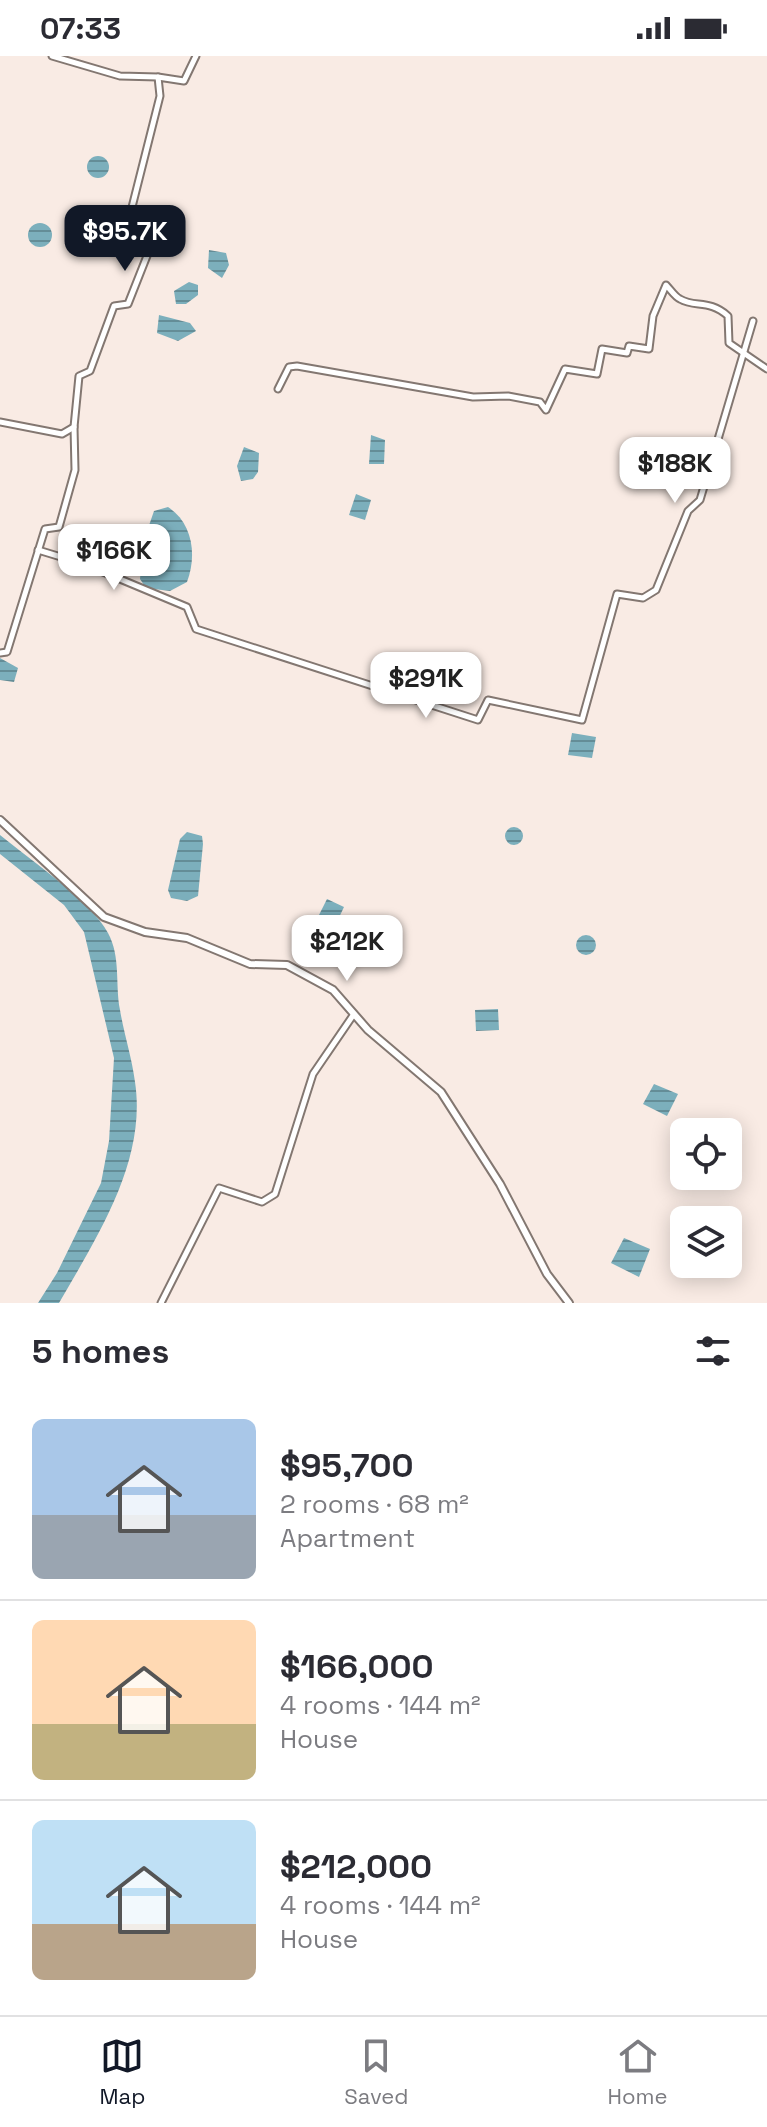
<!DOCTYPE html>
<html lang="en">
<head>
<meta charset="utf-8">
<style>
	:root { --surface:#fff; --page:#f7f7f7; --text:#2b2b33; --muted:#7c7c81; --line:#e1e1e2; --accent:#111827 }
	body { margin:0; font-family:"Space Grotesk",sans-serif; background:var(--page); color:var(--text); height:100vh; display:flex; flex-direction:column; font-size:30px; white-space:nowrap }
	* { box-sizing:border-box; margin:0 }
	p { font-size:26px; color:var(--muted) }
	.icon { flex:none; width:44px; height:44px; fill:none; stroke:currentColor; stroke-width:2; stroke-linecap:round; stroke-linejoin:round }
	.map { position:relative; height:1247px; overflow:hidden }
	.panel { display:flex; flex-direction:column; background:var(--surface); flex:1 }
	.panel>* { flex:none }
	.controls { position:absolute; left:670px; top:1062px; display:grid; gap:16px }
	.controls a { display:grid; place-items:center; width:72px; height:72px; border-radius:12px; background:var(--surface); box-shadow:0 4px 20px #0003; font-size:40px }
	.price { position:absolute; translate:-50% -68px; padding:0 18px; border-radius:16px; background:#fff; color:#222; font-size:26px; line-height:52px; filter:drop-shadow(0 2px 4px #0008) }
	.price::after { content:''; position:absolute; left:50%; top:48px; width:24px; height:18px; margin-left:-12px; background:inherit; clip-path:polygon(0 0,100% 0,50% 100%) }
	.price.current { background:var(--accent); color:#fff }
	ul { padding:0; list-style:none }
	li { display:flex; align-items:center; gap:24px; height:200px; padding:0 32px }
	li+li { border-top:2px solid var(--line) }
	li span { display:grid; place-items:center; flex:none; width:224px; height:160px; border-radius:12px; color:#555 }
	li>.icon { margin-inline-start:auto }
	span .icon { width:96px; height:96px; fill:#fffc; stroke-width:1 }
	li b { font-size:34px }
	h2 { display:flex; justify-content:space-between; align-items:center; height:96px; padding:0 32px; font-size:34px }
	.status { display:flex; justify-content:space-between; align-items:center; height:56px; padding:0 40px; background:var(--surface); direction:ltr }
	.status svg { height:22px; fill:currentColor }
	.tab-bar { display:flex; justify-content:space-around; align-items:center; height:112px; border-top:2px solid var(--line); background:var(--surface); font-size:22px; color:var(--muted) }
	.tab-bar a { display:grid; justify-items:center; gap:4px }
	.tab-bar .current { color:var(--accent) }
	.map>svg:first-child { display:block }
	.water { fill:url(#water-rules) }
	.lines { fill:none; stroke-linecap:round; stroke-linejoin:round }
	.minor-casing { stroke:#837771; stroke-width:9 }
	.major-casing { stroke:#837771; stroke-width:10 }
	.minor { stroke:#fff; stroke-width:5 }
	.major { stroke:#fff; stroke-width:6 }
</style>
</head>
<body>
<div class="status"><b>07:33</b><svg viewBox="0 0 49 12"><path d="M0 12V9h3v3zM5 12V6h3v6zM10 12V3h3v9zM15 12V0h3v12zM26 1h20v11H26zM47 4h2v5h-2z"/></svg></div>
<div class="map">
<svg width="767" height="1247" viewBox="0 0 767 1247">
	<defs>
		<pattern id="water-rules" width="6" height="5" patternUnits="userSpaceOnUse" patternTransform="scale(2)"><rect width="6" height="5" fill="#7cafbc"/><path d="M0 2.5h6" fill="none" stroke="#648d97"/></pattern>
	</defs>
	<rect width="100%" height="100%" fill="#f9ebe4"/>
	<g class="water">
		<circle cx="98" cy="111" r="11"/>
		<path d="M78,153L105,163L94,181L82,180L71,168Z"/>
		<circle cx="40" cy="179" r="12"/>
		<path d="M209,194L226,197L229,209L222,222L208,212Z"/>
		<path d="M189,226L198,229V239L186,248H176L174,235Z"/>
		<path d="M159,259L190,267L196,275L178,285L157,277Z"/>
		<path d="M371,379L385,384L384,408H369Z"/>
		<path d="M244,391L259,397L258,416L253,423L241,425L237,410Z"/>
		<path d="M356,438L371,444L365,464L349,459Z"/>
		<path d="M168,451C193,467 197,500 187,526L170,535L146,532L140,523L144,484L154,455Z"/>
		<path d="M0,602L18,612L14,626L0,624Z"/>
		<path d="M572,677L596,681L592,702L568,699Z"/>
		<circle cx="514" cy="780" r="9"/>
		<path d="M187,776L202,780L203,788L198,840L187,845L171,842L168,834L180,783Z"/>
		<path d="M0,779C28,802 92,846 108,877C121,901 115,928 120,954C124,978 132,1002 135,1026C147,1105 97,1181 59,1247H38L57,1217L101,1127L109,1085L114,1002L84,876L64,849L0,798Z"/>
		<path d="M327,843L344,851L335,870L318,861Z"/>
		<circle cx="353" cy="882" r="10"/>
		<circle cx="586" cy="889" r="10"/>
		<path d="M498,953L499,974L476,975L475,954Z"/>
		<path d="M654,1028L678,1038L667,1060L643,1048Z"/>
		<path d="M624,1182L650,1193L639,1221L611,1207Z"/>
	</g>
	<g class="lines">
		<g class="minor-casing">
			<g id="minor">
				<path d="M52,0L120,20L158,21"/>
				<path d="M278,333L289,311L297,310L473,341L508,340L540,346L546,354L565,313L597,318L602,293L627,297L629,290L649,293L653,260L666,229C670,233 675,241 680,243C695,252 709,243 728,260L729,287L767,313"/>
				<path d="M0,366L62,378L74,371"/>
				<path d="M38,494L84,508L187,551L196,573L478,664L488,644L582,664L617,538L643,542L656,534L688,455L700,444L753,265"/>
				<path d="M0,597L7,596L45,473L59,471L75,414L74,371L79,320L90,315L114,250L128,248L158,172L130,159L160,40L158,21L184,25L196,0"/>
				<path d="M161,1247L219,1132L262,1146L275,1138L313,1018L354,958"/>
			</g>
		</g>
		<g class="major-casing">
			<path id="major" d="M0,764L104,861L145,876L187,882L250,908L287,909L333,934L368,974L441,1036L500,1128L547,1218L569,1247"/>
		</g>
		<use href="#minor" class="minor"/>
		<use href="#major" class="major"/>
	</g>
</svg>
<div class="controls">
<a><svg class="icon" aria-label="locate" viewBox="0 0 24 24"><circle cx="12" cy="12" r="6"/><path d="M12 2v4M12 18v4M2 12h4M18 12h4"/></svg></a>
<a><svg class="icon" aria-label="layers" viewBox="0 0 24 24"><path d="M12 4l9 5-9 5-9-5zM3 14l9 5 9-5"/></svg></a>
</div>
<b class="price current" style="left:125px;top:217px">$95.7K</b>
<b class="price" style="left:675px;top:449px">$188K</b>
<b class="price" style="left:114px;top:536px">$166K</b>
<b class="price" style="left:426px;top:664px">$291K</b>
<b class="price" style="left:347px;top:927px">$212K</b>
</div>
<section class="panel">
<h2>5 homes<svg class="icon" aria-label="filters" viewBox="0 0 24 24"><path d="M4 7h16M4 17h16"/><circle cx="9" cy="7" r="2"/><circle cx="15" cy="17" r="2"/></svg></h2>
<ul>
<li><span style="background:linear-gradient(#a9c7e8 60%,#9aa5b1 0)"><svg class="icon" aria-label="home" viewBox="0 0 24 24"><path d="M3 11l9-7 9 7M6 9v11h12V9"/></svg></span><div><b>$95,700</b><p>2 rooms · 68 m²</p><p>Apartment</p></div></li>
<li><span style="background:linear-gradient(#ffd9b3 65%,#c2b280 0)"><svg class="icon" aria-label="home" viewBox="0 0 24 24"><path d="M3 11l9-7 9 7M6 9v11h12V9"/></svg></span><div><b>$166,000</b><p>4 rooms · 144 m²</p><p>House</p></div></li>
<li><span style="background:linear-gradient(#bfe0f5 65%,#b9a48a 0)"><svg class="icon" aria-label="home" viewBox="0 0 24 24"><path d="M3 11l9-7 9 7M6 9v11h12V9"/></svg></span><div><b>$212,000</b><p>4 rooms · 144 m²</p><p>House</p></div></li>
</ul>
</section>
<nav class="tab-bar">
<a class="current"><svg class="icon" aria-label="map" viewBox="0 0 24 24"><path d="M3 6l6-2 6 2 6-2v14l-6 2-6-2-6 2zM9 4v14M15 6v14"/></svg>Map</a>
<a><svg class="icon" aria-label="saved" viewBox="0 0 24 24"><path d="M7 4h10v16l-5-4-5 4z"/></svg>Saved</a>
<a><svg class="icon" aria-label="home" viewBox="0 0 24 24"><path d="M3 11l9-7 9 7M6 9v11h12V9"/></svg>Home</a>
</nav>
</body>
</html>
